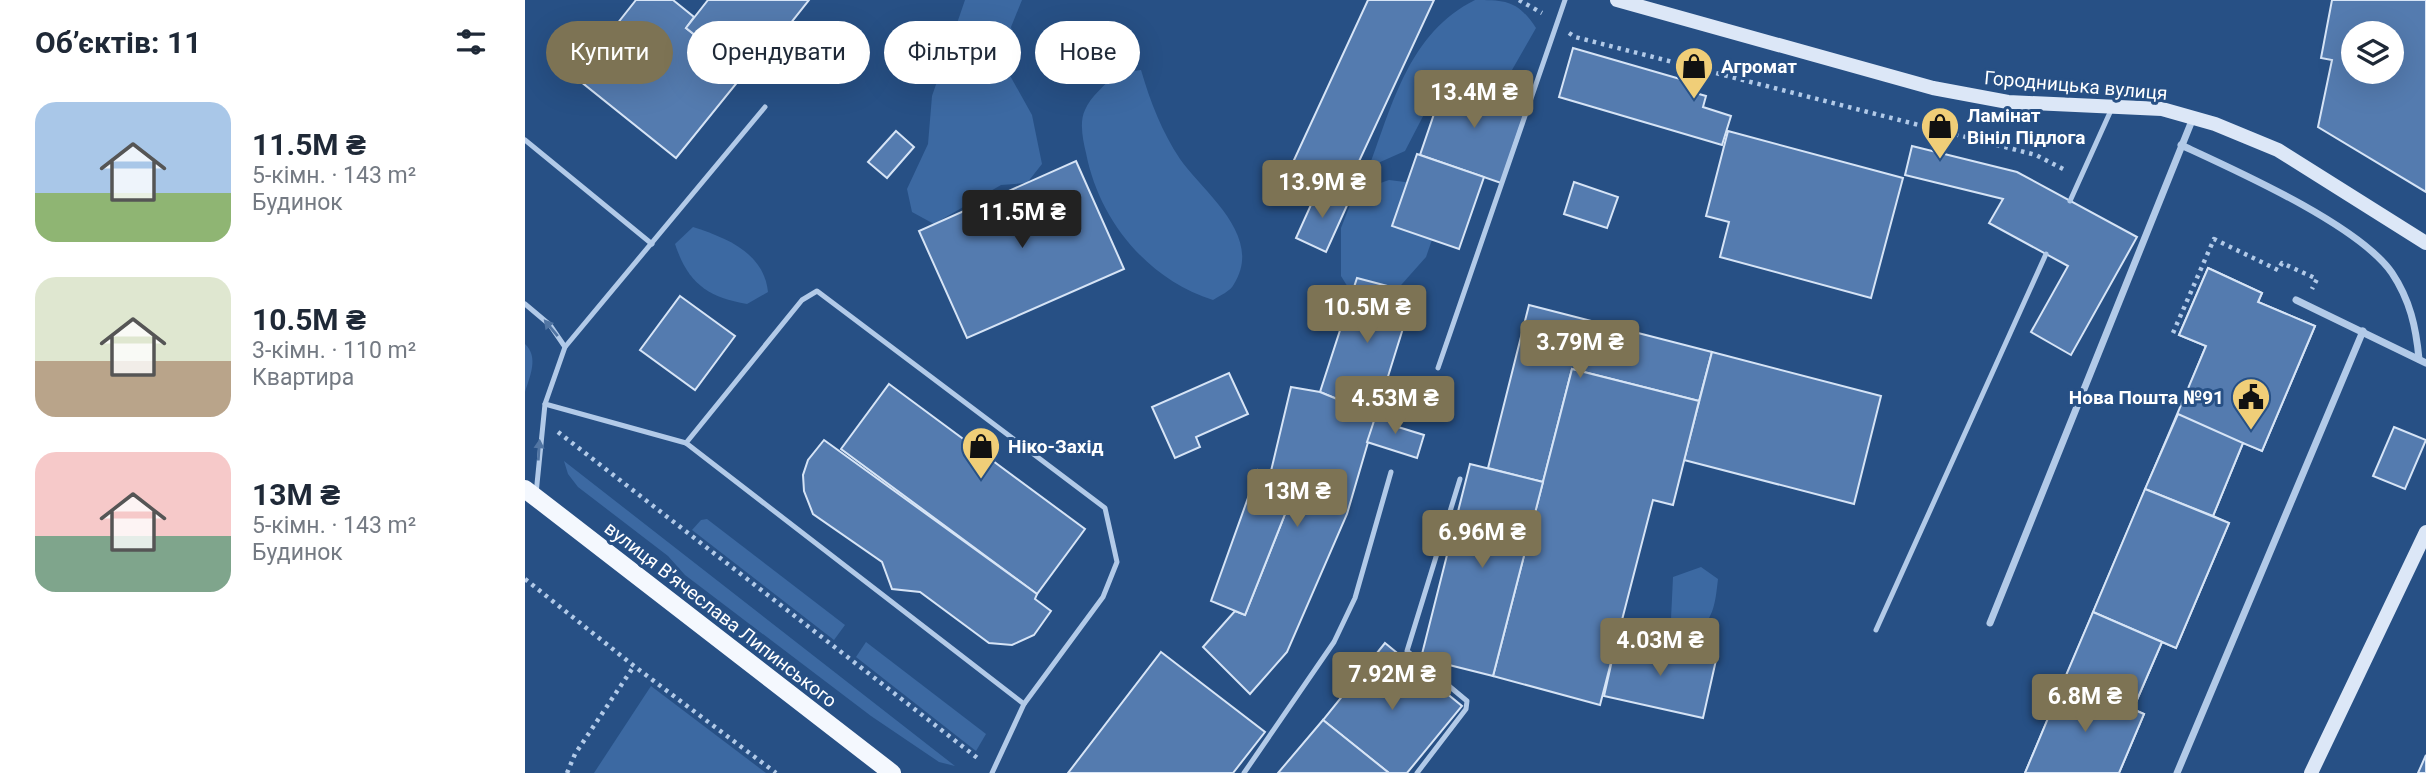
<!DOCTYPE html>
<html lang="uk">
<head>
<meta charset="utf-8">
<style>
	:root { --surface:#fff; --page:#f6f6f7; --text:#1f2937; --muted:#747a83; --accent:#7d7354 }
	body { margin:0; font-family:Roboto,sans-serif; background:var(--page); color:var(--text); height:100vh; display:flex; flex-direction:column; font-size:26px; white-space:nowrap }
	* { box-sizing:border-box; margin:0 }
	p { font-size:23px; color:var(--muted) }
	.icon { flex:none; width:38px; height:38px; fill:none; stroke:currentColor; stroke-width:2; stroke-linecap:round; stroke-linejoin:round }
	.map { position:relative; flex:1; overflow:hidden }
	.details { display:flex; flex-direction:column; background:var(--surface); width:525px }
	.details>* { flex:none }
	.guide { position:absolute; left:21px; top:21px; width:665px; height:63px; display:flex; gap:14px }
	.controls { position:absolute; left:1816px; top:21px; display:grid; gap:14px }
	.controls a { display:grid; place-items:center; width:63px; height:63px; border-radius:50%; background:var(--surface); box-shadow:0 7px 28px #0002; font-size:35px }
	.price { position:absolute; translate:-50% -60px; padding:0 16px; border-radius:7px; background:var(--accent); color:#fff; font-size:23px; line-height:46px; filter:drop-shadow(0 2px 4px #0008) }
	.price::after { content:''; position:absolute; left:50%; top:42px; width:21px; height:16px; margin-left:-10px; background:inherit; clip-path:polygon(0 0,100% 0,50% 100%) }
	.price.selected { background:#222; color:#fff }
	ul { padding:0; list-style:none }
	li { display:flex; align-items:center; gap:21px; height:175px; padding:0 35px }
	li span { display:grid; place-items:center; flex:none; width:196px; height:140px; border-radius:21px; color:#555 }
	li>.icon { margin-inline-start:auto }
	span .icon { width:84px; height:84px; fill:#fffc; stroke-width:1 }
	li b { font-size:30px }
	h2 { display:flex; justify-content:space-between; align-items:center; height:84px; padding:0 35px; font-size:30px }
	.chip { padding:0 24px; border-radius:32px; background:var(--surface); box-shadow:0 7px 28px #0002; font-size:24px; line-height:63px }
	.chip.selected { background:var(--accent); color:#fff }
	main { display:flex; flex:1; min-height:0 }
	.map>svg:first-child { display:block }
	.green { fill:#3c69a2 }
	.building { fill:#547baf; stroke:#d6e4f6; stroke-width:2; fill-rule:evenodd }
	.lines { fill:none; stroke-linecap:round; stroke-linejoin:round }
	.path { stroke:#b2cae8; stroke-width:4.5; stroke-dasharray:3.5 5; stroke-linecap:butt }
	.lane { stroke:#b2cae8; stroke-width:5 }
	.street { stroke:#b2cae8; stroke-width:7 }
	.secondary { stroke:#dce7f7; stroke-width:14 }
	.primary { stroke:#f4f8fe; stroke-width:18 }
	.oneway { fill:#5175a3 }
	.labels { text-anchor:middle; stroke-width:6; stroke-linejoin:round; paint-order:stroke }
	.poi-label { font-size:19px; font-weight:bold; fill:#fff; stroke:#275085; text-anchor:start }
	.street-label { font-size:19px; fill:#fff; stroke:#275085 }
</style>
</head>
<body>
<main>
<section class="details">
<h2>Об’єктів: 11<svg class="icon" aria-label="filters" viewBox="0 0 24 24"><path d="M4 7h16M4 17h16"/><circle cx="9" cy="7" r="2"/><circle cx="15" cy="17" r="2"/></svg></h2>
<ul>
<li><span style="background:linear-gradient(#a9c7e8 65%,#8fb573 0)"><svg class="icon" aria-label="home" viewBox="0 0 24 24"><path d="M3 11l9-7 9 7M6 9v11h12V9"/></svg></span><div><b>11.5M ₴</b><p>5-кімн. · 143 m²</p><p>Будинок</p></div></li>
<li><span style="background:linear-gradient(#dfe7d0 60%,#b9a48a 0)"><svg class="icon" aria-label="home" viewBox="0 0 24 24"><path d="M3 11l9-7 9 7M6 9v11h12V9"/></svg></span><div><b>10.5M ₴</b><p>3-кімн. · 110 m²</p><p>Квартира</p></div></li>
<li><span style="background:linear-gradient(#f6c9c9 60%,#7fa58c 0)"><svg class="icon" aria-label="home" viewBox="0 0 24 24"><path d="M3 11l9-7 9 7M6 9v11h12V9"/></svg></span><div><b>13M ₴</b><p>5-кімн. · 143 m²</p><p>Будинок</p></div></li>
</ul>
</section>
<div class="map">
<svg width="1901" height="773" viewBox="0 0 1901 773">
	<rect width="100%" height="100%" fill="#275085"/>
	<g class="green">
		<path d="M440,0H497L486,27L492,52L483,72L507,115L517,164L502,183L476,185L409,224L387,212L382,189L403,144L407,96Z"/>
		<path d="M950,0C982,0 993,1 1011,28L987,70L981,93L922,70L880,151L844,167C868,103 884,33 950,0Z"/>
		<path d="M616,70C625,101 637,132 655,159C679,193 739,236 709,284C706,291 694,296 688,300C622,279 574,220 561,153C558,140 554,122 560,110C565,97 581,84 591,74Z"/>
		<path d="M864,180L888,183L909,234L901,257L869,293L829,297L816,276V228L825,205L841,188Z"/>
		<path d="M168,227C202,238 239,253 243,292L222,304C182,297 163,283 150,244Z"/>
		<path d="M0,344C14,357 5,376 0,392Z"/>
		<path d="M39,461L430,766L414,762L346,716L160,575L143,556L53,487L43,474Z"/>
		<path d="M182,519L320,625L309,640L167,530L176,520Z"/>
		<path d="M1176,567L1193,579C1190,605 1189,620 1167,637L1146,619L1148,577Z"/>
		<path d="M341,642L461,734L451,751L331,657Z"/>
		<path d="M126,686L241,773H69Z"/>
	</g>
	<g class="building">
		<path d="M111,0H148L169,17L161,28L219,74L151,158L50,77Z"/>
		<path d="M183,0H284L223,77L161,28Z"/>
		<path d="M843,0H909L817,198L763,173Z"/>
		<path d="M1807,0H1901V192L1793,127L1807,60L1796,58ZM1829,33H1867V72H1829Z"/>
		<path d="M1048,48L1169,83L1167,92L1181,96L1178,107L1206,116L1197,145L1034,97Z"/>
		<path d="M922,76L1003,104L976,183L895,155Z"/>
		<path d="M371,131L389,147L362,178L343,162Z"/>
		<path d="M1203,131L1378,178L1346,298L1195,257L1204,222L1181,216Z"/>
		<path d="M1387,146L1492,172L1612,237L1546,355L1506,332L1543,266L1464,223L1478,199L1380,175Z"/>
		<path d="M892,154L959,177L934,249L867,226Z"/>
		<path d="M551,161L599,269L442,338L394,231Z"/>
		<path d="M1049,182L1093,197L1082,228L1039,214Z"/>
		<path d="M794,187L824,201L801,252L771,238Z"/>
		<path d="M1683,268L1737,293L1733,302L1790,326L1737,451L1653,414L1681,346L1654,335Z"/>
		<path d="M1683,268L1737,293L1733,302L1790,326L1737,451L1718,443L1688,516L1704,523L1651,648L1637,642L1608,709L1619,714L1594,773H1500L1681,346L1654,335Z"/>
		<path d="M832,278L889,293L851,415L795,392Z"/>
		<path d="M155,296L210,336L170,390L115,350Z"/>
		<path d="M1004,305L1187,352L1174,401L1047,369L1018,482L963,468Z"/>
		<path d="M1187,352L1356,396L1329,504L1159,460Z"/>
		<path d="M1047,369L1174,401L1148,505L1128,500L1075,705L968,676Z"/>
		<path d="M704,373L723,414L671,437L675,447L650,458L627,407Z"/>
		<path d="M364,384L560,529L512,594L316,449Z"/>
		<path d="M766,387L795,392L851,415L822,514L762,652L725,694L678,647L710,611L720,615L766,499L741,492Z"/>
		<path d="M852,412L873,419L870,426L899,435L892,458L842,442Z"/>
		<path d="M1653,414L1718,443L1688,516L1620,489Z"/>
		<path d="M1869,427L1901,440L1880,489L1848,476Z"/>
		<path d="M299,440L512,594L510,599L526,611L509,635L487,645L464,643L395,592L367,589L357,562L288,514L279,491L278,475L283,460Z"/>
		<path d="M945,464L1018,482L968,676L896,658Z"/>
		<path d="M733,470L746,474L741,492L766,499L720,615L686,601Z"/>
		<path d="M1620,489L1704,523L1651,648L1568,612Z"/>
		<path d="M1568,612L1637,642L1608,709L1539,680Z"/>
		<path d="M1092,638L1191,660L1178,718L1079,696Z"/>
		<path d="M860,643L937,706L882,773H864L798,720Z"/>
		<path d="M636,652L740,732L708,773H543Z"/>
		<path d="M1539,680L1619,714L1594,773H1500Z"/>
		<path d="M798,720L864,773H753Z"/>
		<path d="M1901,755V773H1893Z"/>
	</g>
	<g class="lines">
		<g class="path">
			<path d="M994,0L1017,13"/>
			<path d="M1044,33L1050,37L1511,155L1540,170"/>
			<path d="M1648,333L1689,239L1753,270L1757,263L1792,279L1787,289"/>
			<path d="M33,432L455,760"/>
			<path d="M0,579L109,666L251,773"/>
			<path d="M42,773L50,754L109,666"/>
		</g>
		<g class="lane">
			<path d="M0,140L127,244"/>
			<path d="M1545,201L1587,108"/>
			<path d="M0,304L25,325L40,347L20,404L11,494"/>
			<path d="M40,347L240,107"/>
			<path d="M913,368L1040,0"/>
			<path d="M20,404L161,443L499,704"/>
			<path d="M161,443L277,300L292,291L580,508L592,562L578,597L499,704L467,773"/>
			<path d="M1351,630L1521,254"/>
			<path d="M719,773L809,642L830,598L866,472"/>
			<path d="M892,773L941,709L942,701L882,651L935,479"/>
		</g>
		<g class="street">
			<path d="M1656,145C1710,170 1834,225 1867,273C1885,300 1891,327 1894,359"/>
			<path d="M1771,300L1901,363"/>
			<path d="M1465,623L1668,118"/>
			<path d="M1652,773L1838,331"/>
		</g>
		<g class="secondary">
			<path d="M1092,0L1408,88L1483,102L1637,109L1690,124L1753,150L1901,243"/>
			<path d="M1786,773L1901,532"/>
		</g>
		<path class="primary" d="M0,489L367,773"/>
	</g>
	<defs><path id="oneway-solid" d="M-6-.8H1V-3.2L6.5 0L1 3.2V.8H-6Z" transform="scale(1.75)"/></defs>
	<g class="oneway">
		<use href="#oneway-solid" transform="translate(26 328) rotate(-130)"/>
		<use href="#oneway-solid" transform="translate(14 450) rotate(-86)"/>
	</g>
	<defs>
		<g id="shop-pin" transform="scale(2.0125)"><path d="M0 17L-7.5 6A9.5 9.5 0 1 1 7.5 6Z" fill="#f0ce78" stroke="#275085"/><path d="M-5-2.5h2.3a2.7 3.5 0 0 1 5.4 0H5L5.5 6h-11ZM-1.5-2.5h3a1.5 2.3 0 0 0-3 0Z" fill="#111"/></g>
		<g id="civic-pin" transform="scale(2.0125)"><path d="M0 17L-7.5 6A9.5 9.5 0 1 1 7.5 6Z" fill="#f0ce78" stroke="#275085"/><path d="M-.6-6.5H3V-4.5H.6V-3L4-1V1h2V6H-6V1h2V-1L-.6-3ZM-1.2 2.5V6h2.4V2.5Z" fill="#111"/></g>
	</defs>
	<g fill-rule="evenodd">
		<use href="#shop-pin" x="1169" y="66"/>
		<use href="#shop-pin" x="1415" y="126"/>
		<use href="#civic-pin" x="1726" y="397"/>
		<use href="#shop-pin" x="456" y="446"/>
	</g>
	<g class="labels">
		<g class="poi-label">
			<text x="1196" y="73">Агромат</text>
			<text x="1442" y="122">Ламінат<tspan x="1442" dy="22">Вініл Підлога</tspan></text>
			<text x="1699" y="404" text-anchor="end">Нова Пошта №91</text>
			<text x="483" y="453">Ніко-Захід</text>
		</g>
		<g class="street-label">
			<text transform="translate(1551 85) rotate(5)" y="7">Городницька вулиця</text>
			<text transform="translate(196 614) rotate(38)" y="7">вулиця Вʼячеслава Липинського</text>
		</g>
	</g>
</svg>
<div class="controls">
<a><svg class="icon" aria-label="layers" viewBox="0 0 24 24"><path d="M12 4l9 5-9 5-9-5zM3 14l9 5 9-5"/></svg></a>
</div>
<b class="price" style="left:949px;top:130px">13.4M ₴</b>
<b class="price" style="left:797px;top:220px">13.9M ₴</b>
<b class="price selected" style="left:497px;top:250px">11.5M ₴</b>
<b class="price" style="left:842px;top:345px">10.5M ₴</b>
<b class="price" style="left:1055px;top:380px">3.79M ₴</b>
<b class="price" style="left:870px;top:436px">4.53M ₴</b>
<b class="price" style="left:772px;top:529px">13M ₴</b>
<b class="price" style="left:957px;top:570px">6.96M ₴</b>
<b class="price" style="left:1135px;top:678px">4.03M ₴</b>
<b class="price" style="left:867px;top:712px">7.92M ₴</b>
<b class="price" style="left:1560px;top:734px">6.8M ₴</b>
<div class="guide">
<a class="chip selected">Купити</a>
<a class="chip">Орендувати</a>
<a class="chip">Фільтри</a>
<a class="chip">Нове</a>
</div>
</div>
</main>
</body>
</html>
